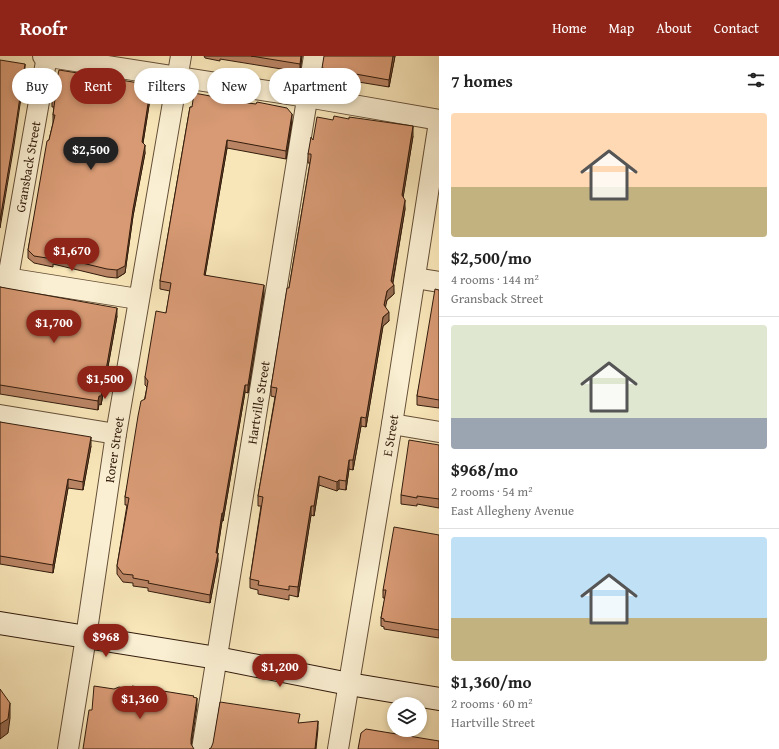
<!DOCTYPE html>
<html lang="en">
<head>
<meta charset="utf-8">
<style>
	:root { --surface:#fff; --page:#f2f2f2; --text:#222; --muted:#767676; --line:#e0e0e0; --accent:#8f2418 }
	body { margin:0; font-family:"Gentium Book Plus",serif; background:var(--page); color:var(--text); height:100vh; display:flex; flex-direction:column; font-size:15px; white-space:nowrap }
	* { box-sizing:border-box; margin:0 }
	p { font-size:13px; color:var(--muted) }
	.icon { flex:none; width:22px; height:22px; fill:none; stroke:currentColor; stroke-width:2; stroke-linecap:round; stroke-linejoin:round }
	.map { position:relative; flex:1; overflow:hidden }
	.sheet { display:flex; flex-direction:column; background:var(--surface); width:340px }
	.sheet>* { flex:none }
	.hud { position:absolute; left:12px; top:12px; width:367px; height:36px; display:flex; gap:8px }
	.tools { position:absolute; left:387px; top:641px; display:grid; gap:8px }
	.tools a { display:grid; place-items:center; width:40px; height:40px; border-radius:50%; background:var(--surface); box-shadow:0 2px 6px #0003; font-size:20px }
	.price { position:absolute; translate:-50% -34px; padding:0 9px; border-radius:14px; background:var(--accent); color:#fff; font-size:13px; line-height:26px; filter:drop-shadow(0 1px 2px #0008) }
	.price::after { content:''; position:absolute; left:50%; top:24px; width:12px; height:9px; margin-left:-6px; background:inherit; clip-path:polygon(0 0,100% 0,50% 100%) }
	.price.on { background:#222; color:#fff }
	ul { padding:0; list-style:none }
	li { display:grid; align-content:center; gap:8px; height:212px; padding:0 12px }
	li+li { border-top:1px solid var(--line) }
	li span { display:grid; place-items:center; height:124px; border-radius:4px; color:#555 }
	li>.icon { margin-inline-start:auto }
	span .icon { width:72px; height:72px; fill:#fffc; stroke-width:1 }
	li b { font-size:17px }
	h2 { display:flex; justify-content:space-between; align-items:center; height:48px; padding:0 12px; font-size:17px }
	.chip { padding:0 14px; border-radius:18px; background:var(--surface); box-shadow:0 2px 6px #0003; font-size:14px; line-height:36px }
	.chip.on { background:var(--accent); color:#fff }
	header { display:flex; align-items:center; gap:24px; box-sizing:border-box; height:56px; padding:0 20px; background:var(--accent); color:#fff }
	header strong { font-size:19px }
	nav { display:flex; gap:22px; margin-inline-start:auto; font-size:14px }
	main { display:flex; flex:1; min-height:0 }
	.map>svg:first-child { display:block }
	.lines { fill:none; stroke-linecap:round; stroke-linejoin:round }
	.street-casing { stroke:#644e37; stroke-width:22 }
	.secondary-casing { stroke:#331c0c; stroke-width:24 }
	.street { stroke:#faefd2; stroke-width:20 }
	.secondary { stroke:#faefd2; stroke-width:22 }
	.wall { fill:#b98464; stroke:#331c0c }
	.shaded-wall { fill:#966c51; stroke:#331c0c }
	.building { fill:#d79a74; stroke:#331c0c }
	.labels { text-anchor:middle; stroke-width:3; stroke-linejoin:round; paint-order:stroke }
	.street-label { font-size:13px; fill:#331c0c; stroke:#faefd2 }
</style>
</head>
<body>
<header>
<strong>Roofr</strong>
<nav><a>Home</a><a>Map</a><a>About</a><a>Contact</a></nav>
</header>
<main>
<div class="map">
<svg width="439" height="693" viewBox="0 0 439 693">
	<rect width="100%" height="100%" fill="#f8e6b9"/>
	<filter id="stains"><feTurbulence type="fractalNoise" baseFrequency=".005" numOctaves="4"/><feColorMatrix values="0 0 0 0 .2 0 0 0 0 .09 0 0 0 0 .02 0 0 0 .5 -.17"/></filter>
	<radialGradient id="worn" r=".72"><stop offset=".6" stop-color="#630" stop-opacity="0"/><stop offset="1" stop-color="#630" stop-opacity=".3"/></radialGradient>
	<g class="lines">
		<g class="street-casing">
			<g id="street">
				<path d="M43,0L307,41L439,64"/>
				<path d="M0,221L138,243"/>
				<path id="s1" d="M8,222L47,0"/>
				<path d="M415,222L439,226"/>
				<path d="M0,359L116,378"/>
				<path d="M392,368L439,376"/>
				<path id="s2" d="M68,693L86,581L116,378L181,0"/>
				<path id="s3" d="M202,693L314,0"/>
				<path id="s4" d="M338,693L392,368L439,66"/>
			</g>
		</g>
		<g class="secondary-casing">
			<path id="secondary" d="M0,567L217,602L349,628L439,643"/>
		</g>
		<use href="#street" class="street"/>
		<use href="#secondary" class="secondary"/>
	</g>
	<g class="wall">
		<path d="M204,0H302L300,16L220,3V5L205,2Z"/>
		<path d="M395,0L389,31L322,20V12Z"/>
		<path d="M52,43H150L143,87L145,97L133,160L125,217L117,222L107,221L53,208V211L34,207L28,202V194L49,84L53,67V59L54,51H52Z"/>
		<path d="M190,51L292,65L286,103L227,92L205,219L264,237L248,337L245,336L223,465H222L217,497L218,505L210,547L148,535V532L133,530V527L123,526L117,518V510L127,449H125V441L147,331L145,329V321L166,257L170,235L160,233V225Z"/>
		<path d="M413,80L403,141L405,153L393,227L394,238L387,244L385,250L389,265L383,270L366,371L361,370L353,414L349,413L346,434L339,433L337,435L319,429L314,460L311,459L298,541L289,539V544L258,538V534L250,532V523L261,450H258V440L275,341L271,340V331L289,232L310,107H308V98L313,84Z"/>
		<path d="M0,231L117,260L103,339L101,349L99,348L98,354L0,338Z"/>
		<path d="M439,234V352L417,349V340Z"/>
		<path d="M0,366L91,390L83,434L68,432L53,517L0,508Z"/>
		<path d="M439,389V452L417,448V450L401,448V439Z"/>
		<path d="M439,479V582L384,573V571L381,570V562L385,542H383V534Z"/>
	</g>
	<g class="shaded-wall">
		<path d="M301,0H302L300,16V8Z"/>
		<path d="M393,0H395L389,31V24Z"/>
		<path d="M25,8V15L14,89L0,172V164Z"/>
		<path d="M150,35V43L142,93V86Z"/>
		<path d="M292,58V65L286,103V95Z"/>
		<path d="M413,70V80L402,148V139Z"/>
		<path d="M227,84V92L204,226V219Z"/>
		<path d="M145,89V97L133,160L125,217L117,222V214L133,153Z"/>
		<path d="M405,144V153L392,230L394,229V238L387,244L384,258V249L387,235L391,225Z"/>
		<path d="M264,229V237L248,337V329Z"/>
		<path d="M117,252V260L101,349V340Z"/>
		<path d="M389,256V265L383,270L366,371V362L383,261Z"/>
		<path d="M245,329V336L223,465V457Z"/>
		<path d="M99,340V348L98,354V345Z"/>
		<path d="M361,361V370L353,414V404Z"/>
		<path d="M91,381V390L83,434V426Z"/>
		<path d="M349,404V413L346,434V425Z"/>
		<path d="M319,420V429L314,460V450Z"/>
		<path d="M68,423V432L53,517V509Z"/>
		<path d="M339,424V433L337,435V426Z"/>
		<path d="M311,450V459L298,541V531Z"/>
		<path d="M222,457V465L216,505V497Z"/>
		<path d="M218,497V505L210,547V539Z"/>
		<path d="M197,642V650L191,692V683Z"/>
		<path d="M10,647V662L8,677L0,683V668Z"/>
		<path d="M318,665V673L316,693H315Z"/>
	</g>
	<g class="building">
		<path d="M251,0H301L300,8Z"/>
		<path d="M324,0H393L389,24L322,12Z"/>
		<path d="M0,4L25,8L14,81L0,164Z"/>
		<path d="M59,14L139,27L143,24L150,35L142,86L145,89L133,153L125,210L117,214L107,213L53,200V203L34,200L28,194L47,85L49,84L55,59H53L55,43H52Z"/>
		<path d="M194,37L248,47L256,48L257,46L287,52L292,58L286,95L227,84L204,219L264,229L248,329H245L223,457H222L216,497H218L210,539L148,527L149,525L133,522V519L123,518L117,510L129,442L125,441L138,360L141,345L145,343L148,325L145,321L156,255L166,257L171,227L160,225L190,51H192Z"/>
		<path d="M334,60L349,63V61L413,70L402,139L405,144L391,225L394,229L387,235L384,249L389,256L383,261L366,362L361,361L353,404H349L346,425L339,424L337,426L319,420L314,450H311L298,531L289,530V534L258,529L259,525L250,523L263,441L258,440L277,332L271,331L287,232H289L311,101V98H308L311,81L313,84L317,61L333,64Z"/>
		<path d="M0,231L117,252L103,331L101,340H99L98,345L0,329Z"/>
		<path d="M435,233L439,234V344L417,340Z"/>
		<path d="M0,366L91,381L83,426L68,423L53,509L0,500Z"/>
		<path d="M409,384L439,389V443L417,440V442L401,439Z"/>
		<path d="M394,471L439,479V574L384,565V563L381,562L386,534H383Z"/>
		<path d="M94,630L114,633L119,631L131,633L132,630L194,640L193,641L197,642L191,683V688L194,693H83L89,654H92Z"/>
		<path d="M0,633L10,647L8,663L0,668Z"/>
		<path d="M220,646L300,658L298,667L318,665L315,693H209L211,692L213,687Z"/>
		<path d="M366,673L439,685V693H358L361,677Z"/>
	</g>
	<g class="labels">
		<g class="street-label">
			<text dy="5" stroke="none"><textPath href="#s1" startOffset="113">Gransback Street</textPath></text>
			<text dy="5" stroke="none"><textPath href="#s3" startOffset="351">Hartville Street</textPath></text>
			<text dy="5" stroke="none"><textPath href="#s4" startOffset="318">E Street</textPath></text>
			<text dy="5" stroke="none"><textPath href="#s2" startOffset="303">Rorer Street</textPath></text>
		</g>
	</g>
	<rect width="100%" height="100%" filter="url(#stains)"/>
	<rect width="100%" height="100%" fill="url(#worn)"/>
</svg>
<div class="tools">
<a><svg class="icon" aria-label="layers" viewBox="0 0 24 24"><path d="M12 4l9 5-9 5-9-5zM3 14l9 5 9-5"/></svg></a>
</div>
<b class="price on" style="left:91px;top:115px">$2,500</b>
<b class="price" style="left:72px;top:216px">$1,670</b>
<b class="price" style="left:54px;top:288px">$1,700</b>
<b class="price" style="left:105px;top:344px">$1,500</b>
<b class="price" style="left:106px;top:602px">$968</b>
<b class="price" style="left:280px;top:632px">$1,200</b>
<b class="price" style="left:140px;top:664px">$1,360</b>
<div class="hud">
<a class="chip">Buy</a>
<a class="chip on">Rent</a>
<a class="chip">Filters</a>
<a class="chip">New</a>
<a class="chip">Apartment</a>
</div>
</div>
<section class="sheet">
<h2>7 homes<svg class="icon" aria-label="filters" viewBox="0 0 24 24"><path d="M4 7h16M4 17h16"/><circle cx="9" cy="7" r="2"/><circle cx="15" cy="17" r="2"/></svg></h2>
<ul>
<li><span style="background:linear-gradient(#ffd9b3 60%,#c2b280 0)"><svg class="icon" aria-label="home" viewBox="0 0 24 24"><path d="M3 11l9-7 9 7M6 9v11h12V9"/></svg></span><div><b>$2,500/mo</b><p>4 rooms · 144 m²</p><p>Gransback Street</p></div></li>
<li><span style="background:linear-gradient(#dfe7d0 75%,#9aa5b1 0)"><svg class="icon" aria-label="home" viewBox="0 0 24 24"><path d="M3 11l9-7 9 7M6 9v11h12V9"/></svg></span><div><b>$968/mo</b><p>2 rooms · 54 m²</p><p>East Allegheny Avenue</p></div></li>
<li><span style="background:linear-gradient(#bfe0f5 65%,#c2b280 0)"><svg class="icon" aria-label="home" viewBox="0 0 24 24"><path d="M3 11l9-7 9 7M6 9v11h12V9"/></svg></span><div><b>$1,360/mo</b><p>2 rooms · 60 m²</p><p>Hartville Street</p></div></li>
</ul>
</section>
</main>
</body>
</html>
